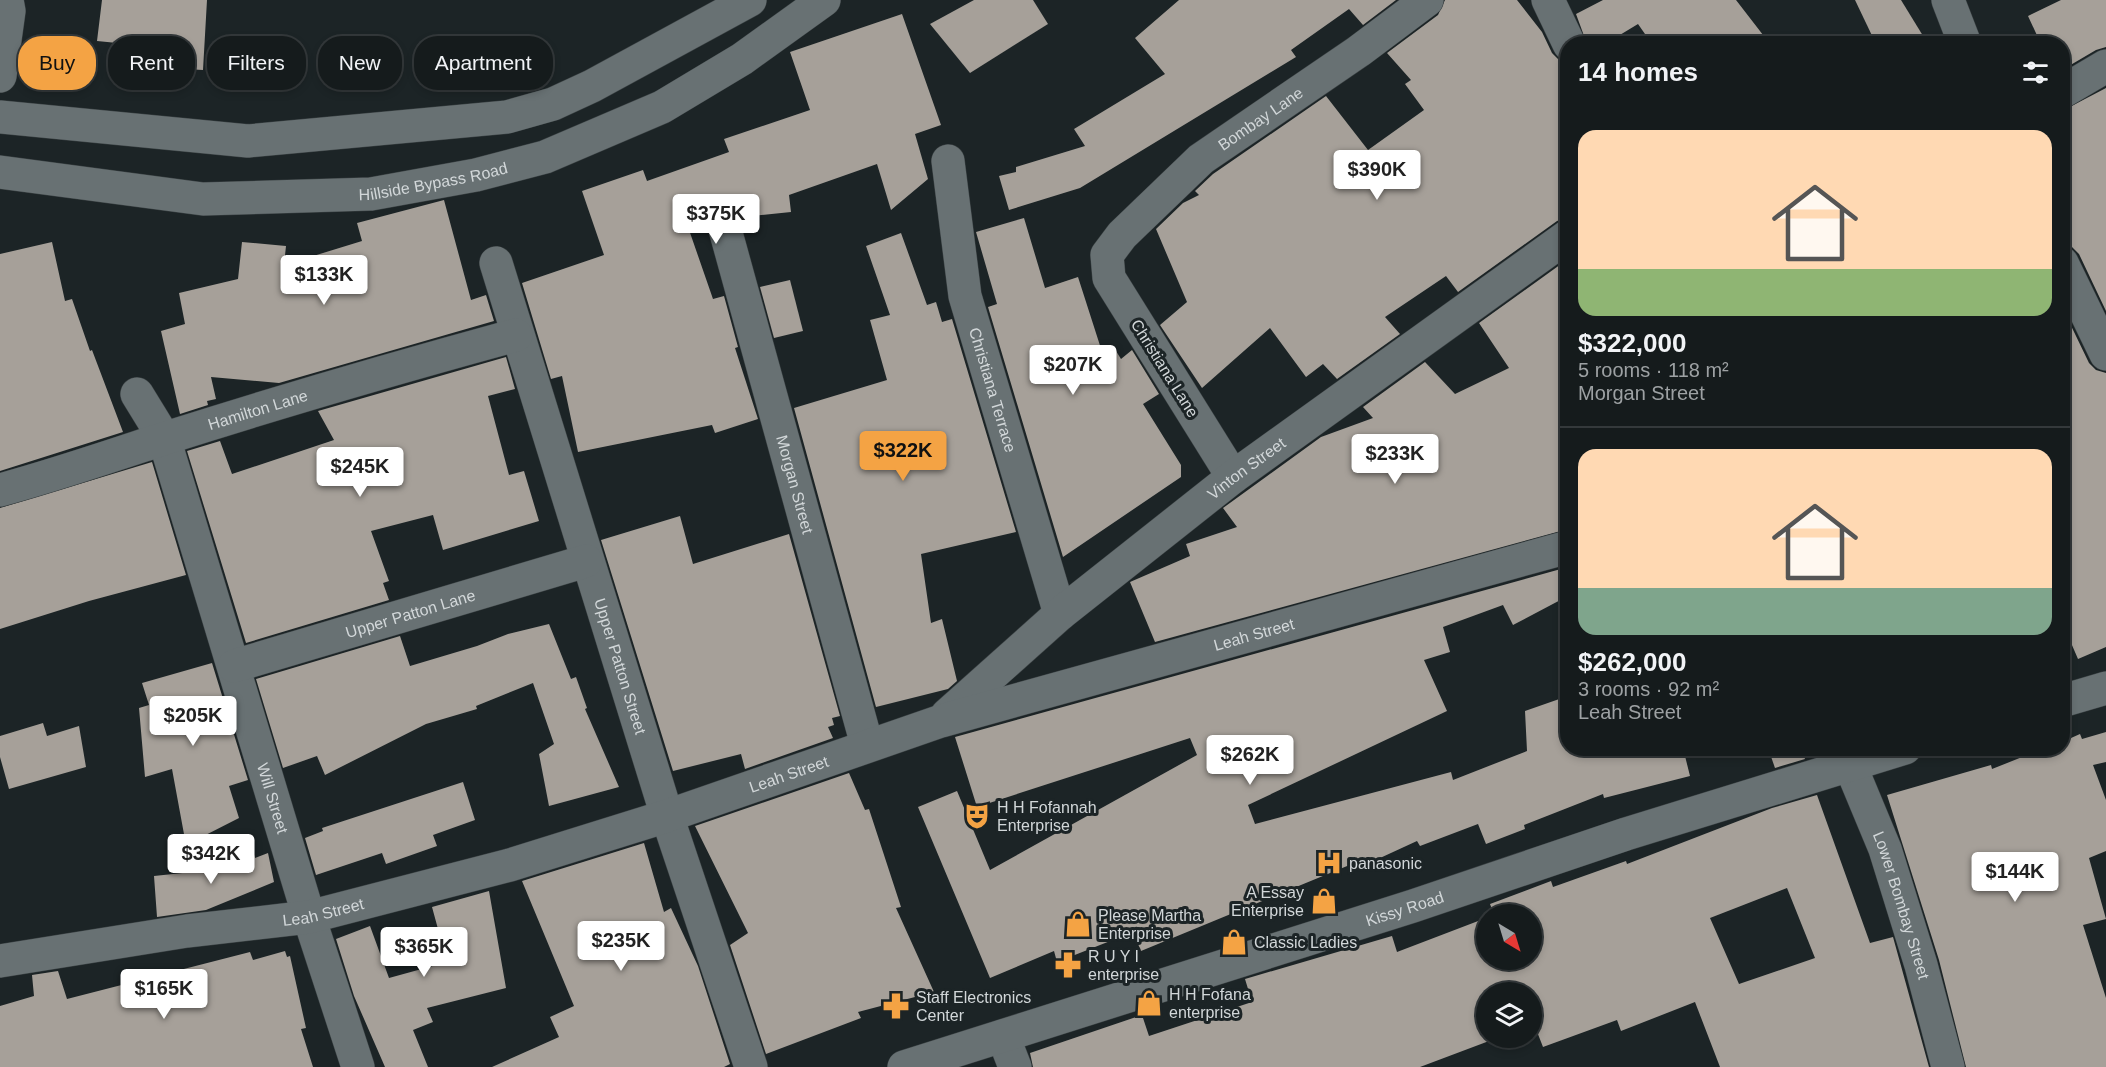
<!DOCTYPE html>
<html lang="en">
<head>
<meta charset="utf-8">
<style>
	:root { --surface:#151b1c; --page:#222829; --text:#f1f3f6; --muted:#9da1a3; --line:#34393b; --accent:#f4a344 }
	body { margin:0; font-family:Arial,sans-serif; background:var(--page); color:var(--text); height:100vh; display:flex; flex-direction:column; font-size:22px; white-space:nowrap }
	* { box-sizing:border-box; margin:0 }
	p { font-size:20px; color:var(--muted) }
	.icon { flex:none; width:33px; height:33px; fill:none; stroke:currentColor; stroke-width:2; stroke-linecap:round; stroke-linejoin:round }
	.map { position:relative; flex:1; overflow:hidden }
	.drawer { position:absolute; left:1560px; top:36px; width:510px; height:720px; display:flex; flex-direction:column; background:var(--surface); border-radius:24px; box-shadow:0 3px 9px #0003,0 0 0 2px var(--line) }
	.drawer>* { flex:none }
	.hud { position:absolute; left:18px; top:36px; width:570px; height:54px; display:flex; gap:12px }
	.needle { width:39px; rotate:142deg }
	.tools { position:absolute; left:1476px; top:904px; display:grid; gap:12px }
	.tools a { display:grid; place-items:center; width:66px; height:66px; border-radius:50%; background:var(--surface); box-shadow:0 3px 9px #0003,0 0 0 2px var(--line); font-size:30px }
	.price { position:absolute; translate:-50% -51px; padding:0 14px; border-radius:6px; background:#fff; color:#222; font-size:20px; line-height:39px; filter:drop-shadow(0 2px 3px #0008) }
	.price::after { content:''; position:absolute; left:50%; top:36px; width:18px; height:14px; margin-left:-9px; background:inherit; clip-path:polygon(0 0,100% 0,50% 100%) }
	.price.active { background:var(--accent); color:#111 }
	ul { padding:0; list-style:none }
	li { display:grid; align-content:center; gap:12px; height:318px; padding:0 18px }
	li+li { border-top:2px solid var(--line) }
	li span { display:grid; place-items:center; height:186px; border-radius:18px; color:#555 }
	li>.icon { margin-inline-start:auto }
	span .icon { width:108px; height:108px; fill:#fffc; stroke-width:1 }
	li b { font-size:26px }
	h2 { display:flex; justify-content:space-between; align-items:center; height:72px; padding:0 18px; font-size:26px }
	.chip { padding:0 21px; border-radius:24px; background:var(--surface); box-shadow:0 3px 9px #0003,0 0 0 2px var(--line); font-size:21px; line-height:54px }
	.chip.active { background:var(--accent); color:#111 }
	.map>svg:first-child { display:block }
	.building { fill:#a6a099; fill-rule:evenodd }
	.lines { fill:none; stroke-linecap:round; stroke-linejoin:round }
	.street-casing { stroke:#3b4244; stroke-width:34 }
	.secondary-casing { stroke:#3b4244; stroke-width:34 }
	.street { stroke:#687173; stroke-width:33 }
	.secondary { stroke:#687173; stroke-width:33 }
	.labels { text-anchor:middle; stroke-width:6; stroke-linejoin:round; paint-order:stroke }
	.street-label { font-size:16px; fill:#d2d7d9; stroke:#1c2426 }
	.poi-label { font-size:16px; fill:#d2d7d9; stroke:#1c2426; text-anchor:start }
</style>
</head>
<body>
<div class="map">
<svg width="2106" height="1067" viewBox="0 0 2106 1067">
	<rect width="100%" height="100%" fill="#1c2426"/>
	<g class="building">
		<path d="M102,0H207L203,70L167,68L168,48L97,41Z"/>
		<path d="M974,0H1033L1048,24L970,73L930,24Z"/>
		<path d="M1179,0H1396L1363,25L1349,9L1291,50L1296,57L1080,188L1009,210L999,176L1016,172V167L1085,146L1074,129L1165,74L1135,38Z"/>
		<path d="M1445,0H1517L1542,32L1552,53L1559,60L1568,63V217L1557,221L1458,292L1446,276L1385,317L1400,334L1337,379L1323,364L1306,377L1270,328L1202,388L1160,325L1187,302L1156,229L1183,203L1199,195L1195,191L1213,174L1326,96L1368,150L1424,110L1405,84L1411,80L1387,53L1438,15Z"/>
		<path d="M1603,0H1736L1770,44H1652L1638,24L1605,44H1587L1576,14Z"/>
		<path d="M1855,0H1901L1928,44H1876Z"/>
		<path d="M2061,0H2106V47L2096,50L2062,70V44H2041L2028,16Z"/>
		<path d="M902,14L941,125L915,134L928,179L891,210L877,164L789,195L791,212L741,217L736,208L728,204H719L709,209L705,222L687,224L713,299L724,296L738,347L735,348L758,419L715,433L712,425L578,452L562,376L551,379L522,283L604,255L582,191L643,170L647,181L729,152L724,139L810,110L790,52Z"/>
		<path d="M2106,88V311L2079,254L2072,247L2062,244V111Z"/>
		<path d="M444,200L471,300L486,295L494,321L279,383L211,377L216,399L207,401L208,405L180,414L161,331L185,324L179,293L238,279L242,242L286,246L284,265L362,241L357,223Z"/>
		<path d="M1024,218L1045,288L1078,277L1104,358L1116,351L1121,359L1132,350L1159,394L1143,404L1181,465V477L1063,557L988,307L997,304L976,232Z"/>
		<path d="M901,233L927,305L936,302L942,322L952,319L1016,532L921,554L931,623L942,619L957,681L948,689L876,707L794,408L887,380L870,320L890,315L866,246Z"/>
		<path d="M52,242L65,301L72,299L90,351L92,350L123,432L0,471V254Z"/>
		<path d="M1568,259V529L1155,642L1130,582L1190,556L1186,544L1237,527L1223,508L1321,437L1373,418L1363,407L1425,362L1455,394L1509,368L1479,323Z"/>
		<path d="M790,280L803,331L774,338L760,287Z"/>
		<path d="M2062,307L2089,363L2096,370L2106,373V647L2078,659L2062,622Z"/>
		<path d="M506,357L515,389L488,396L509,475L524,471L539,521L443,550L433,515L371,531L389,581L383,583L389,600L246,643L187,451L220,441L232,474L334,440L318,411Z"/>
		<path d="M152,462L186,575L89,601L0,629V508Z"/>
		<path d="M680,516L693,564L789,534L840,716L832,718L834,725L828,727L833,738L745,769L741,754L673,771L601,540Z"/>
		<path d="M1568,567V596L1513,625L1503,605L1443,627L1450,652L1424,660L1447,711L1248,805L1255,824L1451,772L1453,780L1527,751L1525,711L1565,697L1568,748H1683L1690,776L1604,798L1603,794L1524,825L1525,829L1486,844L1478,824L1420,846L1417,841L1354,870L1352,864L1141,951L1133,932L1057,962L1054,951L990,978L918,807L957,791L990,870L1197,755L1190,738L977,807L955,737Z"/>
		<path d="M549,624L571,679L576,677L587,708L585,709L619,787L549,806L539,754L554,744L533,683L476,706L477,709L426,724L325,775L317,756L283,768L256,679L400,636L410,666L477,646L508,634Z"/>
		<path d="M212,663L248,780L229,786L239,818L186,845L172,769L145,777L139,708L149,705L142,683Z"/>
		<path d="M43,723L47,736L79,726L86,767L9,789L0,757V736Z"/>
		<path d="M2106,732V762L2093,765L2106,800V851L2089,858L2106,919L2083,925L2106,998V1067H1966L1939,960L1887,795L1991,765L1992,769L2045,748H2062V742L2080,734L2082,739Z"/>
		<path d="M1768,748H1801L1805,759L1775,768Z"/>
		<path d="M849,773L865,810L869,809L901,907L896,908L934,992L858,1012L861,1018L766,1054L730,945L748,933L695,826Z"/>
		<path d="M463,782L475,820L433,835L437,846L386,864L382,853L316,875L305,838L323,831L322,828Z"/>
		<path d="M1817,795L1870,943L1893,937L1929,1067H1720L1695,1002L1621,1031L1617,1020L1543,1047L1534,1024L1532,1025V993H1486V1038H1497L1420,1067H1033L1030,1053L1142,1015L1149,1036L1252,1002L1245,979L1392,936L1397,952L1486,918V960H1532V915H1494L1490,904L1551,881L1553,887L1626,861L1627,864L1772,808ZM1787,888L1815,958L1739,984L1710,918Z"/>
		<path d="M644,843L664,912L671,908L698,966L730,1064L724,1067H492L559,1037L550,1017L574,1006L522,881Z"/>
		<path d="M253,851L255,858L268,853L274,882L206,910L157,917L154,876L192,872Z"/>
		<path d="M489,891L506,988L427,1008L433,1022L413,1030L428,1067H385L354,996L336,939L370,926L389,978L447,962L432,907Z"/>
		<path d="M285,951L287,957L290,956L306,1028L301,1029L313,1067H0V1006L34,996L32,975L58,971L67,999L250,952L253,960Z"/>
	</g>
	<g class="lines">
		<g class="street-casing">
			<g id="street">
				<path d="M1548,0L1569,44"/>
				<path d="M1948,0L1965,44"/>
				<path d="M0,76L9,11L7,0"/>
				<path d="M2062,92L2106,66"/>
				<path id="s1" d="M948,161L965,296L1060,614"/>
				<path id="s2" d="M723,222L867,745"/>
				<path id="s3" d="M496,263L667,816L751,1067"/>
				<path d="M2062,263L2106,354"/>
				<path id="s4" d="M137,394L164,438L309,917L358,1067"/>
				<path id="s5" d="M1233,477L1109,278L1107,255L1122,235L1201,159L1359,51L1427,0"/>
				<path id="s6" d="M0,490C56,475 110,456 166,438C282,401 399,367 516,335"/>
				<path id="s7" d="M234,666L586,561"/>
				<path id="s8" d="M947,715L1060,614L1233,477L1568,236"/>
				<path id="s9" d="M1843,748L1885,849L1921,965L1948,1067"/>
				<path id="s10" d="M0,961L187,931L309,917L510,865L667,816L941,721L1568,547"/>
				<path d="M1003,1036L1015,1067"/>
			</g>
		</g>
		<g class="secondary-casing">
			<g id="secondary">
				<path d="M0,117L248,141L507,117L553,104L592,86L750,0"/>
				<path id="s11" d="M0,172L203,199L371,194L476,175L545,157L662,107L742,59L824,0"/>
				<path d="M2062,701L2106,688"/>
				<path id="s12" d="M904,1067L1413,906L1626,834L1905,748"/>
			</g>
		</g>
		<use href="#street" class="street"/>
		<use href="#secondary" class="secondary"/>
	</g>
	<defs>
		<g id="theatre-bare" transform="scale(2.07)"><path d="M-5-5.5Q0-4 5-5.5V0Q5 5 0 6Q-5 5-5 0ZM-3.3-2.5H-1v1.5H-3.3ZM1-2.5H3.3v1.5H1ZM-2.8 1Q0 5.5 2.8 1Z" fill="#f4a344" stroke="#1c2426" stroke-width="2.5" paint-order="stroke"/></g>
		<g id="hospital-bare" transform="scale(2.07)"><path d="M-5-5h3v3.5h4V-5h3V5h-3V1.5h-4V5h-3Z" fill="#f4a344" stroke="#1c2426" stroke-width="2.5" paint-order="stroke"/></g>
		<g id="shop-bare" transform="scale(2.07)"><path d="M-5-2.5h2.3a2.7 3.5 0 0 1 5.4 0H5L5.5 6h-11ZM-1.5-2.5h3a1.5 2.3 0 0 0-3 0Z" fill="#f4a344" stroke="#1c2426" stroke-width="2.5" paint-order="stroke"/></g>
		<g id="pharmacy-bare" transform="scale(2.07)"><path d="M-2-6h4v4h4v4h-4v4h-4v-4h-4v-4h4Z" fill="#f4a344" stroke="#1c2426" stroke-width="2.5" paint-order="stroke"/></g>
	</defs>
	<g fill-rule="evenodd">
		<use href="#theatre-bare" x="977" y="816"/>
		<use href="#hospital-bare" x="1329" y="863"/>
		<use href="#shop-bare" x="1324" y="901"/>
		<use href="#shop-bare" x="1078" y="924"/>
		<use href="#shop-bare" x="1234" y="942"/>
		<use href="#pharmacy-bare" x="1068" y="965"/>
		<use href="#shop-bare" x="1149" y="1003"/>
		<use href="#pharmacy-bare" x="896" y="1006"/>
	</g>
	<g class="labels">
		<g class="street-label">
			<text dy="6" stroke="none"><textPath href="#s5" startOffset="464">Bombay Lane</textPath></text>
			<text dy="6" stroke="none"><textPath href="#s11" startOffset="436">Hillside Bypass Road</textPath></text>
			<text transform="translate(1165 368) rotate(58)" y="6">Christiana Lane</text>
			<text dy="6" stroke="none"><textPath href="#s1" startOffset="234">Christiana Terrace</textPath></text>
			<text dy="6" stroke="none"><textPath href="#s6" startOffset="270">Hamilton Lane</textPath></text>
			<text dy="6" stroke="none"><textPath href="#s8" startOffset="388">Vinton Street</textPath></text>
			<text dy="6" stroke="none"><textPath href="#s2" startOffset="272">Morgan Street</textPath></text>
			<text dy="6" stroke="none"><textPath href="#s7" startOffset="184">Upper Patton Lane</textPath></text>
			<text dy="6" stroke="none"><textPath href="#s10" startOffset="1299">Leah Street</textPath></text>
			<text dy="6" stroke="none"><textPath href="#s3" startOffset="422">Upper Patton Street</textPath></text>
			<text dy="6" stroke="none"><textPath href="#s10" startOffset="813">Leah Street</textPath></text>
			<text dy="6" stroke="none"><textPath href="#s4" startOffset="428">Will Street</textPath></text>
			<text dy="6" stroke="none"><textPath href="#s9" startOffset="168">Lower Bombay Street</textPath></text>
			<text dy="6" stroke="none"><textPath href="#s12" startOffset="525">Kissy Road</textPath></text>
			<text dy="6" stroke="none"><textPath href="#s10" startOffset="327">Leah Street</textPath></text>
		</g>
		<g class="poi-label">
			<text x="997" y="813">H H Fofannah<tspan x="997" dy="18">Enterprise</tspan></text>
			<text x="1349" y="869">panasonic</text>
			<text x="1304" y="898" text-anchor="end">A Essay<tspan x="1304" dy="18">Enterprise</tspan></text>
			<text x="1098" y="921">Please Martha<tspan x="1098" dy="18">Enterprise</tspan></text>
			<text x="1254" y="948">Classic Ladies</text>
			<text x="1088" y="962">R U Y I<tspan x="1088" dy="18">enterprise</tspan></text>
			<text x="1169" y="1000">H H Fofana<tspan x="1169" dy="18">enterprise</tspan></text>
			<text x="916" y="1003">Staff Electronics<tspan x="916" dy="18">Center</tspan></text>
		</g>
	</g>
</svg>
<div class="tools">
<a><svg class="needle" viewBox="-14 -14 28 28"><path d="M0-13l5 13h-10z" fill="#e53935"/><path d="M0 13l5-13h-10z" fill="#9da1a3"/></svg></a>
<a><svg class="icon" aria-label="layers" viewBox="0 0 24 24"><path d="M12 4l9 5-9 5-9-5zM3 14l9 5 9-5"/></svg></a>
</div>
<b class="price" style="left:1377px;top:201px">$390K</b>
<b class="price" style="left:716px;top:245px">$375K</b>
<b class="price" style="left:324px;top:306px">$133K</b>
<b class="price" style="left:1073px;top:396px">$207K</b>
<b class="price active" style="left:903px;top:482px">$322K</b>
<b class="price" style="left:1395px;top:485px">$233K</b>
<b class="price" style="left:360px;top:498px">$245K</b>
<b class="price" style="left:193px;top:747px">$205K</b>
<b class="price" style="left:1250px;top:786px">$262K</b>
<b class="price" style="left:211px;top:885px">$342K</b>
<b class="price" style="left:2015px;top:903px">$144K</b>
<b class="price" style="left:621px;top:972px">$235K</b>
<b class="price" style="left:424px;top:978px">$365K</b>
<b class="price" style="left:164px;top:1020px">$165K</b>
<div class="hud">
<a class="chip active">Buy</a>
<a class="chip">Rent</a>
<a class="chip">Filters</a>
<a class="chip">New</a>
<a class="chip">Apartment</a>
</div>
<section class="drawer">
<h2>14 homes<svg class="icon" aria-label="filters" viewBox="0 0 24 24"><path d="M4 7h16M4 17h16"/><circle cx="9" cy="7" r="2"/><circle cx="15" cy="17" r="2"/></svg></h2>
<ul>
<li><span style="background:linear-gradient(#ffd9b3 75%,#8fb573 0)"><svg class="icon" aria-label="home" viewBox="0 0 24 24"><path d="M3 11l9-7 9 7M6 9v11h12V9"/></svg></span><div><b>$322,000</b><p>5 rooms · 118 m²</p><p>Morgan Street</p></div></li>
<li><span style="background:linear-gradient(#ffd9b3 75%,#7fa58c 0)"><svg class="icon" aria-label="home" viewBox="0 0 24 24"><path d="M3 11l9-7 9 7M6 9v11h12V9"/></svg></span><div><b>$262,000</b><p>3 rooms · 92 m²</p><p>Leah Street</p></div></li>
</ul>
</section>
</div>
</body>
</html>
